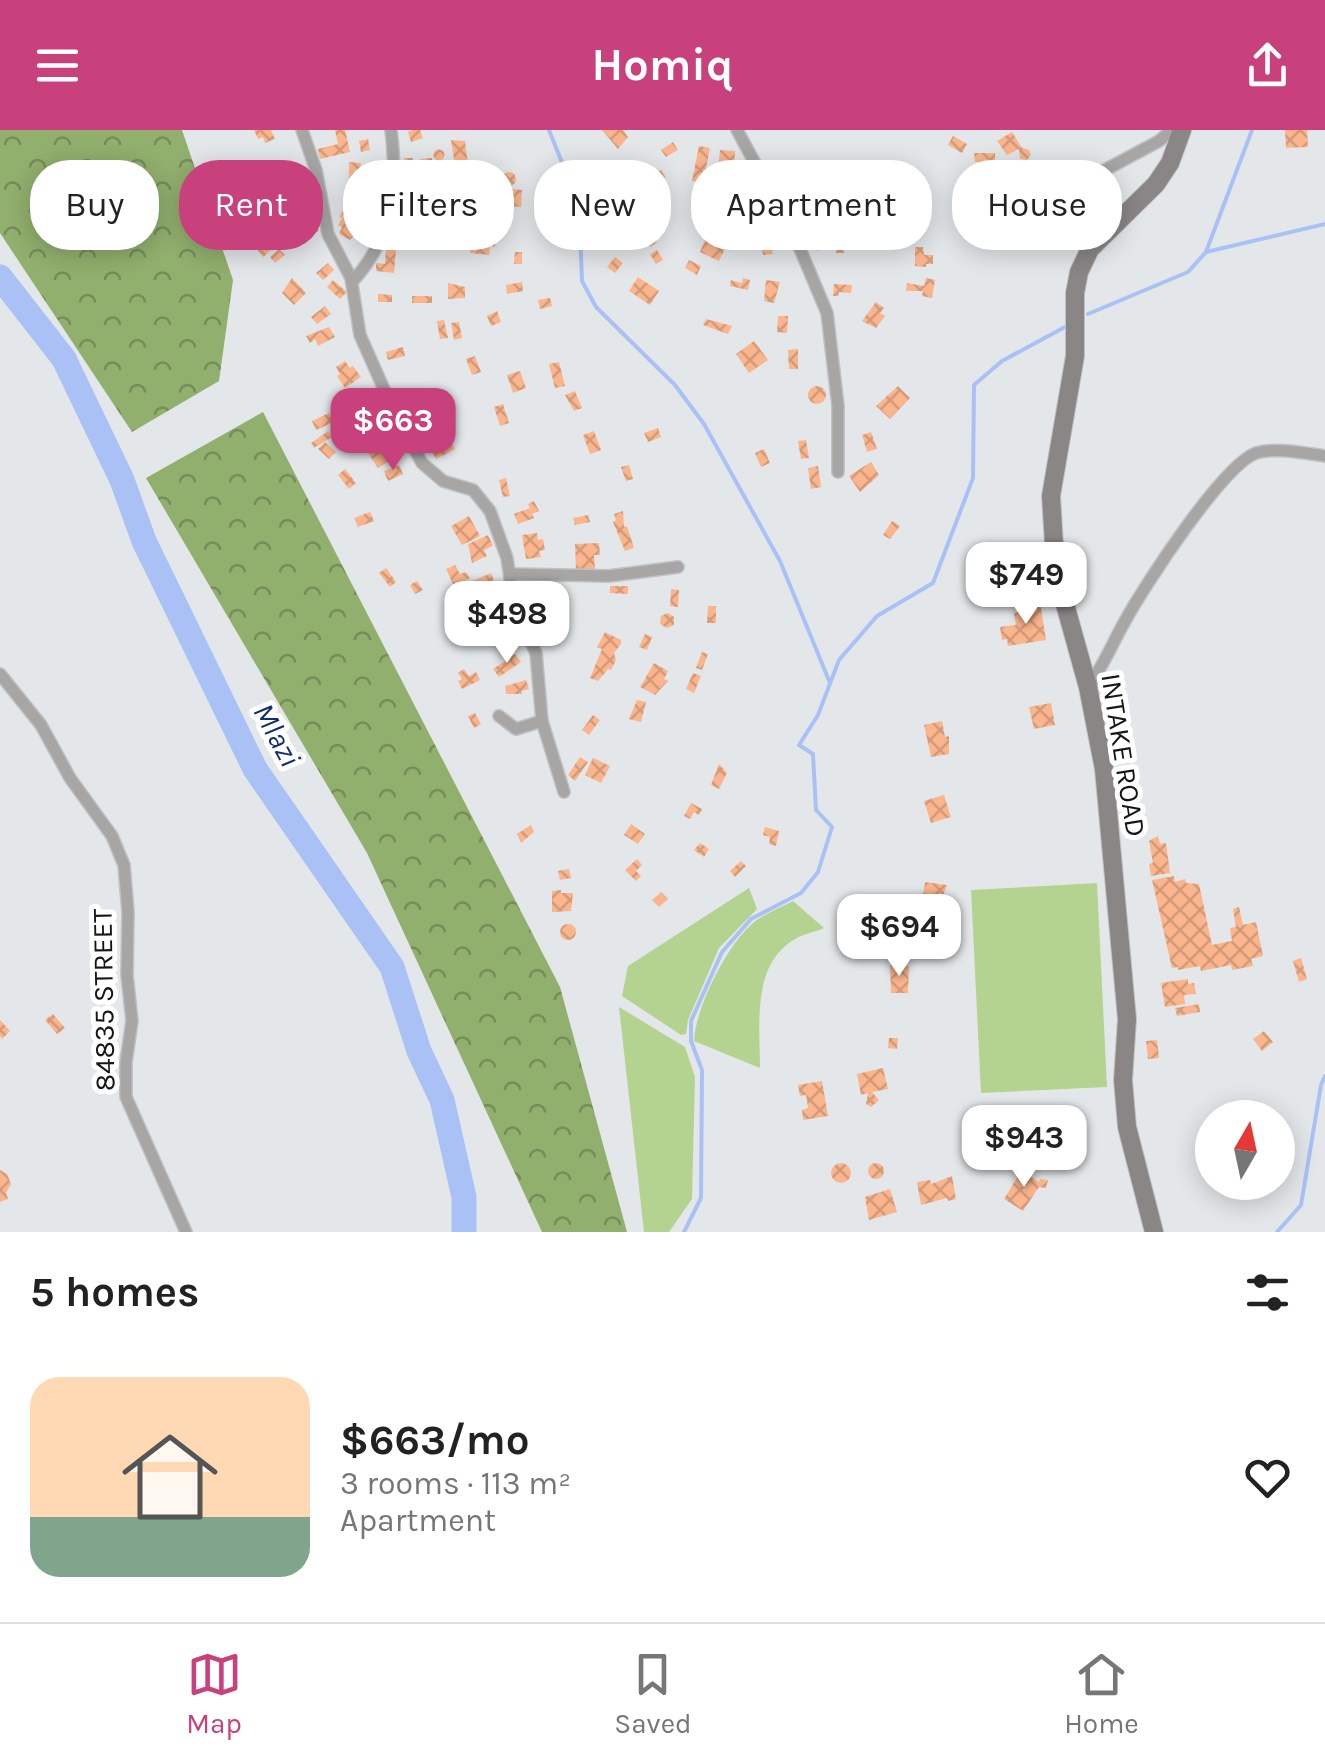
<!DOCTYPE html>
<html lang="en">
<head>
<meta charset="utf-8">
<style>
	:root { --surface:#fff; --page:#f6f6f6; --text:#222; --muted:#767676; --line:#e0e0e0; --accent:#c8407c }
	body { margin:0; font-family:Karla,sans-serif; background:var(--page); color:var(--text); height:100vh; display:flex; flex-direction:column; font-size:38px; white-space:nowrap }
	* { box-sizing:border-box; margin:0 }
	p { font-size:32px; color:var(--muted) }
	.icon { flex:none; width:55px; height:55px; fill:none; stroke:currentColor; stroke-width:2; stroke-linecap:round; stroke-linejoin:round }
	.map { position:relative; height:1102px; overflow:hidden }
	.panel { display:flex; flex-direction:column; background:var(--surface); flex:1 }
	.panel>* { flex:none }
	.top-card { position:absolute; left:30px; top:30px; width:1265px; height:90px; display:flex; gap:20px }
	.needle { width:65px; rotate:9deg }
	.fabs { position:absolute; left:1195px; top:970px; display:grid; gap:20px }
	.fabs a { display:grid; place-items:center; width:100px; height:100px; border-radius:50%; background:var(--surface); box-shadow:0 5px 25px #0003; font-size:50px }
	.price { position:absolute; translate:-50% -85px; padding:0 22px; border-radius:20px; background:#fff; color:#222; font-size:32px; line-height:65px; filter:drop-shadow(0 2px 5px #0008) }
	.price::after { content:''; position:absolute; left:50%; top:60px; width:30px; height:22px; margin-left:-15px; background:inherit; clip-path:polygon(0 0,100% 0,50% 100%) }
	.price.on { background:var(--accent); color:#fff }
	ul { padding:0; list-style:none }
	li { display:flex; align-items:center; gap:30px; height:250px; padding:0 30px }
	li span { display:grid; place-items:center; flex:none; width:280px; height:200px; border-radius:30px; color:#555 }
	li>.icon { margin-inline-start:auto }
	span .icon { width:120px; height:120px; fill:#fffc; stroke-width:1 }
	li b { font-size:42px }
	h2 { display:flex; justify-content:space-between; align-items:center; height:120px; padding:0 30px; font-size:42px }
	.tag { padding:0 35px; border-radius:40px; background:var(--surface); box-shadow:0 5px 25px #0003; font-size:35px; line-height:90px }
	.tag.on { background:var(--accent); color:#fff }
	header { display:flex; justify-content:space-between; align-items:center; height:130px; padding:0 30px; background:var(--accent); color:#fff; font-size:45px; font-weight:700 }
	.dock { display:flex; justify-content:space-around; align-items:center; height:140px; border-top:2px solid var(--line); background:var(--surface); font-size:28px; color:var(--muted) }
	.dock a { display:grid; justify-items:center; gap:5px }
	.dock .on { color:var(--accent) }
	.map>svg:first-child { display:block }
	.green { fill:#b4d390 }
	.forest { fill:url(#forest-crowns) }
	.lines { fill:none; stroke-linecap:round; stroke-linejoin:round }
	.stream { stroke:#a9c1f4; stroke-width:4 }
	.river { stroke:#a9c1f4; stroke-width:25 }
	.building { fill:url(#building-cross-hatch) }
	.street-casing { stroke:#bfc1c4; stroke-width:14 }
	.secondary-casing { stroke:#bfc1c4; stroke-width:20 }
	.street { stroke:#a8a6a5; stroke-width:11 }
	.secondary { stroke:#898685; stroke-width:18 }
	.labels { text-anchor:middle; stroke-width:10; stroke-linejoin:round; paint-order:stroke }
	.street-label { font-size:28px; fill:#151618; stroke:#fff }
	.water-label { font-size:30px; font-style:italic; fill:#132d74; stroke:#fff }
</style>
</head>
<body>
<header><svg class="icon" aria-label="menu" viewBox="0 0 24 24"><path d="M4 6h16M4 12h16M4 18h16"/></svg>Homiq<svg class="icon" aria-label="share" viewBox="0 0 24 24"><path d="M12 15V3M7 8l5-5 5 5M5 13v7h14v-7"/></svg></header>
<div class="map">
<svg width="1325" height="1102" viewBox="0 0 1325 1102">
	<defs>
		<pattern id="forest-crowns" width="20" height="18" patternUnits="userSpaceOnUse" patternTransform="scale(2.5)"><rect width="20" height="18" fill="#91af6d"/><path d="M2 6a3 3 0 1 1 6 0M12 15a3 3 0 1 1 6 0" fill="none" stroke="#758d59"/></pattern>
		<pattern id="building-cross-hatch" width="8" height="8" patternUnits="userSpaceOnUse" patternTransform="scale(2.5)"><rect width="8" height="8" fill="#fab58d"/><path d="M0 0l8 8M0 8l8-8" fill="none" stroke="#d59b79"/></pattern>
	</defs>
	<rect width="100%" height="100%" fill="#e4e7ea"/>
	<g class="green">
		<path d="M1097,753L1107,957L981,963L971,760Z"/>
		<path d="M749,758L757,779L719,818L688,890L686,904L681,905L622,866L628,836Z"/>
		<path d="M793,771L824,798C815,802 803,804 795,809C751,835 760,895 760,938L694,911C695,879 727,815 752,794C763,784 780,778 793,771Z"/>
		<path d="M619,877L685,917L695,947L692,1069L669,1102H644Z"/>
	</g>
	<g class="forest">
		<path d="M0,0H182L233,150L219,251L132,302L0,103Z"/>
		<path d="M263,282L560,857L627,1102H542L367,723L146,348Z"/>
	</g>
	<g class="lines">
		<g class="stream">
			<path d="M549,0L579,75L582,151L596,177L675,255L704,294L780,431L830,553"/>
			<path d="M1206,122L1252,0"/>
			<path d="M1088,184L1188,142L1206,122L1325,94"/>
			<path d="M684,1102L701,1068L702,940L691,911V891L722,822L751,789L801,763L818,742L832,697L816,680L813,624L799,615L818,585L839,530L877,486L933,453L973,348L974,255L1002,231L1065,197"/>
			<path d="M1277,1102L1301,1075L1321,955L1325,946"/>
		</g>
		<path class="river" d="M0,147L64,229L122,350L144,411L255,639L392,837L419,921L442,970L464,1067V1102"/>
	</g>
	<g class="building">
		<path d="M254,0H271L275,9L265,13L263,7L258,9Z"/>
		<path d="M335,0H345L350,22L320,29L318,19L338,14Z"/>
		<path d="M413,0H420L423,8L411,12L408,2Z"/>
		<path d="M602,0H623L628,7L618,19Z"/>
		<path d="M1285,0H1307L1308,17L1286,18Z"/>
		<path d="M1012,2L1022,18L1029,20L1031,25L1027,30L1020,29L1019,19L1007,25L997,11Z"/>
		<path d="M953,6L967,14L962,23L948,15Z"/>
		<path d="M368,9L370,20L361,22L359,11Z"/>
		<path d="M451,10L465,11L468,34L455,35Z"/>
		<path d="M673,12L678,20L666,27L661,20Z"/>
		<path d="M699,16L710,18L703,53L692,51Z"/>
		<circle cx="439" cy="25" r="5.5"/>
		<path d="M720,20L735,21L734,39L718,38Z"/>
		<path d="M974,23H995V32H975Z"/>
		<path d="M404,28H413L415,48L406,49Z"/>
		<path d="M432,28L433,38L421,39L420,29Z"/>
		<path d="M627,30L630,38L613,45L610,37Z"/>
		<circle cx="1076" cy="38" r="7"/>
		<path d="M349,32L361,33L358,51H349Z"/>
		<path d="M832,34L839,37L835,50L829,49Z"/>
		<path d="M387,35V55H376V36Z"/>
		<path d="M784,35L802,43L797,52L793,50L787,62L778,58L780,54L776,52Z"/>
		<path d="M1064,38L1071,46L1058,57L1051,49Z"/>
		<path d="M431,40L435,45L433,53H426L421,48L423,41Z"/>
		<path d="M661,40L666,48L657,53L652,45Z"/>
		<circle cx="509" cy="49" r="7"/>
		<path d="M1047,47L1058,61L1038,78L1026,64Z"/>
		<path d="M478,51L479,69H469L470,52Z"/>
		<path d="M409,55L433,56V64H428V70L409,69Z"/>
		<path d="M882,55L890,60L880,81L870,75L872,71L866,67L872,58L876,61L875,68Z"/>
		<path d="M504,58L522,60L521,77L503,76Z"/>
		<path d="M361,65L369,67L364,83L356,81Z"/>
		<path d="M315,72L317,81L300,85L297,76Z"/>
		<circle cx="508" cy="83" r="6"/>
		<path d="M753,77L754,89H759V99H731V92H726L725,78Z"/>
		<path d="M345,78L363,86L358,95L361,96L350,110L339,104L342,97L338,95L342,88L339,87Z"/>
		<path d="M313,85L319,101L306,106L300,90Z"/>
		<path d="M817,87L820,93L822,92L823,103L809,107L807,100L811,99L810,89Z"/>
		<path d="M421,88H432L431,105L420,104Z"/>
		<path d="M258,91L269,100L266,103L277,115L263,127L246,105Z"/>
		<path d="M473,95L491,96L490,107H495V117L490,116L489,125L470,123Z"/>
		<path d="M639,96L657,112L651,117L633,102Z"/>
		<path d="M1014,104L1016,113L1003,116L1001,106Z"/>
		<path d="M707,105L728,113L719,131L700,122Z"/>
		<path d="M827,105L831,115L817,121V109Z"/>
		<path d="M769,106L773,124L763,125L760,108Z"/>
		<path d="M837,106H845L844,123H836Z"/>
		<path d="M915,117H923L924,125H933V134H926V137L915,136Z"/>
		<path d="M279,119L285,125L275,133L270,127Z"/>
		<path d="M386,119H396L394,143L376,141V133L385,134Z"/>
		<path d="M657,120L663,130L656,134L650,124Z"/>
		<path d="M515,122H522V134H514Z"/>
		<path d="M615,127L623,133L615,143L607,137Z"/>
		<path d="M689,130L701,136L697,145L685,138Z"/>
		<path d="M328,133L334,140L323,150L316,143Z"/>
		<path d="M638,147L659,161L650,175L629,161Z"/>
		<path d="M292,148L306,163L294,175L282,163Z"/>
		<path d="M743,148L750,150L748,160L730,156L731,150L742,153Z"/>
		<path d="M926,148L935,150L932,168L922,166L923,161H906L907,153L924,156Z"/>
		<path d="M333,150L347,162L340,169L327,157Z"/>
		<path d="M766,150L780,152L774,173L764,171Z"/>
		<path d="M522,152L523,161L507,164L506,155Z"/>
		<path d="M448,153L465,157V168L448,169Z"/>
		<path d="M834,154L852,155L851,163L839,162V166H833Z"/>
		<path d="M378,164L392,165V172H378Z"/>
		<rect x="412" y="166" width="20" height="7"/>
		<path d="M550,168L552,176L540,179L538,170Z"/>
		<path d="M876,172L884,178L880,183L885,186L876,198L862,191Z"/>
		<path d="M325,176L331,184L317,194L311,187Z"/>
		<path d="M497,181L501,192L491,196L487,186Z"/>
		<path d="M778,186H788L787,203L777,202Z"/>
		<path d="M706,189L732,196L728,204L703,195Z"/>
		<path d="M444,190L448,208L440,209L437,191Z"/>
		<path d="M459,192L462,208L454,210L451,193Z"/>
		<path d="M329,197L335,207L318,216L315,209L310,213L306,206Z"/>
		<path d="M754,211L768,230L749,243L736,224Z"/>
		<path d="M403,217L405,226L388,230L386,222Z"/>
		<path d="M798,219V239H789L788,220Z"/>
		<path d="M475,226L481,242L472,245L466,229Z"/>
		<path d="M345,231L350,238L353,236L361,247L345,258L337,246L340,244L336,237Z"/>
		<path d="M559,232L565,256L555,258L549,234Z"/>
		<path d="M520,241L526,258L513,263L507,245Z"/>
		<circle cx="817" cy="265" r="9"/>
		<path d="M898,256L910,268L890,289L876,276Z"/>
		<path d="M357,260L370,285L357,292L348,277L352,274L348,266Z"/>
		<path d="M575,261L582,278L574,281L565,265Z"/>
		<path d="M503,274L509,293L500,296L494,277Z"/>
		<circle cx="441" cy="281" r="7"/>
		<path d="M329,283L334,292L316,300L312,291Z"/>
		<path d="M378,296L398,325L378,338L359,309Z"/>
		<path d="M658,298L661,307L648,312L644,303Z"/>
		<path d="M328,301L332,307L314,318L311,313Z"/>
		<path d="M594,301L601,320L590,324L583,305Z"/>
		<path d="M446,302L455,319L436,329L427,312Z"/>
		<path d="M871,302L877,319L867,322L862,305Z"/>
		<path d="M806,310L809,328L801,329L798,311Z"/>
		<path d="M325,312L336,322L329,329L318,319Z"/>
		<path d="M764,319L770,333L761,337L755,323Z"/>
		<path d="M871,332L879,345L860,362L849,346Z"/>
		<path d="M399,335L403,344L388,351L384,341Z"/>
		<path d="M629,335L633,349L626,351L621,337Z"/>
		<path d="M818,336L821,357L811,359L808,338Z"/>
		<path d="M345,339L356,353L349,359L338,345Z"/>
		<path d="M506,348L510,366L503,367L499,350Z"/>
		<path d="M534,371L539,381L532,384L534,388L518,394L514,384L530,378L528,374Z"/>
		<path d="M623,381L624,397L627,396L634,418L625,421L613,392L616,390L614,384Z"/>
		<path d="M370,382L374,391L358,397L354,388Z"/>
		<path d="M588,385L590,392L575,395L573,388Z"/>
		<path d="M469,386L480,406L462,415L451,396Z"/>
		<path d="M892,391L900,396L890,409L883,405Z"/>
		<path d="M537,403L538,410L543,409L545,420L539,421L541,427L526,429L522,405Z"/>
		<path d="M488,405L493,416L484,420L487,426L472,433L468,414Z"/>
		<path d="M599,413L600,425H594L595,439L576,440L575,414Z"/>
		<path d="M455,435L460,444L466,442L470,448L454,456L446,439Z"/>
		<path d="M386,438L396,452L390,457L379,443Z"/>
		<path d="M491,443L494,450L472,460L478,473L462,480L455,466L459,465L456,458Z"/>
		<path d="M417,451L423,460L415,464L410,455Z"/>
		<path d="M610,456H628V464L610,463Z"/>
		<path d="M671,459L679,460L678,477L670,476Z"/>
		<path d="M1040,472L1046,510L1008,516L1007,509L1002,510L1000,497L1016,495L1014,483L1021,482L1020,477Z"/>
		<path d="M708,476H716V493H707Z"/>
		<path d="M668,483L674,487V495L667,498L660,494L661,486Z"/>
		<path d="M486,492L492,495L493,502L487,506L480,502L481,495Z"/>
		<path d="M507,497L513,508L499,517L492,505Z"/>
		<path d="M605,502L621,510V514L614,523L616,530L611,540L608,539L598,551L590,548L602,519L597,517Z"/>
		<path d="M645,504L652,507L647,520L639,517Z"/>
		<path d="M702,522L708,524L702,540L696,538Z"/>
		<path d="M515,524L521,532L499,547L493,539Z"/>
		<path d="M654,533L668,541L664,549L668,551L655,565L640,557Z"/>
		<path d="M464,539L469,546L476,542L480,550L462,559L458,551L462,549L458,543Z"/>
		<path d="M693,543L701,546L694,563L686,559Z"/>
		<path d="M526,550L529,559L521,561L522,564H506L505,556Z"/>
		<path d="M637,570L646,572L641,592L629,589Z"/>
		<path d="M1051,573L1055,595L1034,599L1029,577Z"/>
		<path d="M475,583L481,594L474,598L468,586Z"/>
		<path d="M593,585L600,590L589,605L582,600Z"/>
		<path d="M942,591L945,607L949,606V624L931,627L924,595Z"/>
		<path d="M580,627L588,632L575,651L568,645Z"/>
		<path d="M593,628L610,636L601,653L585,645Z"/>
		<path d="M719,634L727,643L719,659L711,655Z"/>
		<path d="M944,665L951,687L931,693L924,671Z"/>
		<path d="M691,673L702,679L699,685L694,682L690,689L684,686Z"/>
		<path d="M631,694L645,704L638,714L624,705Z"/>
		<path d="M531,695L534,702L521,713L517,704Z"/>
		<path d="M765,697L779,701L776,716L769,714L770,707L763,705Z"/>
		<path d="M1158,706L1160,714L1166,713L1170,743L1151,746L1149,734L1153,733L1149,711Z"/>
		<path d="M700,713L709,719L704,727L694,720Z"/>
		<path d="M637,729L642,735L636,741L641,746L636,751L625,740Z"/>
		<path d="M741,731L746,736L735,747L730,741Z"/>
		<path d="M569,739L571,748L560,750L558,741Z"/>
		<path d="M1174,746L1175,752L1185,749L1186,753L1199,754L1212,815L1232,811L1230,798L1236,797L1233,779L1239,777L1243,795L1256,792L1263,826L1251,829L1253,836L1232,840L1231,835L1201,841L1200,836L1178,840V837L1172,838L1152,750Z"/>
		<path d="M925,752L947,755L939,776L922,773Z"/>
		<path d="M561,760V763H573L571,781L552,782V761Z"/>
		<path d="M661,762L668,769L659,777L652,770Z"/>
		<circle cx="568" cy="802" r="8"/>
		<path d="M1301,828L1307,849L1299,852L1293,831Z"/>
		<path d="M890,835L909,836L908,863H891Z"/>
		<path d="M1188,849V854L1194,853L1196,864L1184,865L1185,874L1165,877L1161,853Z"/>
		<path d="M1199,874L1200,882L1177,886L1175,878Z"/>
		<path d="M53,884L65,898L57,904L45,890Z"/>
		<path d="M0,890L10,901L2,909L0,906Z"/>
		<path d="M1264,901L1273,912L1262,921L1253,909Z"/>
		<path d="M889,908H898L897,919L888,918Z"/>
		<path d="M1157,910L1159,928L1148,929L1146,911Z"/>
		<path d="M883,938L888,959L872,962L879,970L871,977L866,974L868,963L861,965L857,944Z"/>
		<path d="M822,951L828,986L803,990L802,980L808,978L806,965L800,966L798,955Z"/>
		<circle cx="876" cy="1041" r="8"/>
		<circle cx="841" cy="1043" r="10"/>
		<path d="M0,1040L7,1044L11,1054L6,1063L8,1069L0,1072Z"/>
		<path d="M1021,1041L1039,1052L1040,1049L1048,1050L1046,1058L1039,1057L1023,1081L1004,1069Z"/>
		<path d="M952,1046L956,1069L948,1071L947,1068L921,1075L917,1052L930,1050L931,1054Z"/>
		<path d="M890,1059L897,1082L869,1090L865,1067Z"/>
	</g>
	<g class="lines">
		<g class="street-casing">
			<g id="street">
				<path d="M302,0L316,40L328,104L351,148L360,205L391,275L422,333L443,351L473,360L490,381L507,428L511,455L523,495L536,523L542,591L564,662"/>
				<path d="M737,0L795,107L827,183L838,276V342"/>
				<path d="M1075,56L1159,11L1172,0"/>
				<path d="M352,152C393,108 398,57 391,0"/>
				<path d="M511,444L609,446L678,437"/>
				<path d="M0,544L41,595L70,648L112,706L124,735L128,782L127,845L132,891L126,932V967L186,1102"/>
				<path d="M1088,557C1104,535 1112,514 1125,491C1144,456 1223,335 1256,323C1277,317 1304,323 1325,326"/>
				<path d="M499,586L516,599L542,591"/>
			</g>
		</g>
		<g class="secondary-casing">
			<path id="secondary" d="M1154,1102L1127,997L1123,950L1127,889L1104,639L1088,557L1063,467L1054,414L1051,366L1075,226V163L1079,142L1090,119L1156,54L1170,33L1182,0"/>
		</g>
		<use href="#street" class="street"/>
		<use href="#secondary" class="secondary"/>
	</g>
	<g class="labels">
		<g class="street-label">
			<text transform="translate(1124 625) rotate(81)" y="10">INTAKE ROAD</text>
			<text transform="translate(103 870) rotate(-91)" y="10">84835 STREET</text>
		</g>
		<g class="water-label">
			<text transform="translate(277 605) rotate(62)" y="10">Mlazi</text>
		</g>
	</g>
</svg>
<div class="fabs">
<a><svg class="needle" viewBox="-14 -14 28 28"><path d="M0-13l5 13h-10z" fill="#e53935"/><path d="M0 13l5-13h-10z" fill="#767676"/></svg></a>
</div>
<b class="price on" style="left:393px;top:343px">$663</b>
<b class="price" style="left:1026px;top:497px">$749</b>
<b class="price" style="left:507px;top:536px">$498</b>
<b class="price" style="left:899px;top:849px">$694</b>
<b class="price" style="left:1024px;top:1060px">$943</b>
<div class="top-card">
<a class="tag">Buy</a>
<a class="tag on">Rent</a>
<a class="tag">Filters</a>
<a class="tag">New</a>
<a class="tag">Apartment</a>
<a class="tag">House</a>
</div>
</div>
<section class="panel">
<h2>5 homes<svg class="icon" aria-label="filters" viewBox="0 0 24 24"><path d="M4 7h16M4 17h16"/><circle cx="9" cy="7" r="2"/><circle cx="15" cy="17" r="2"/></svg></h2>
<ul>
<li><span style="background:linear-gradient(#ffd9b3 70%,#7fa58c 0)"><svg class="icon" aria-label="home" viewBox="0 0 24 24"><path d="M3 11l9-7 9 7M6 9v11h12V9"/></svg></span><div><b>$663/mo</b><p>3 rooms · 113 m²</p><p>Apartment</p></div><svg class="icon" aria-label="heart" viewBox="0 0 24 24"><path d="M12 20l-8-8c-3-5 5-10 8-4 3-6 11-1 8 4z"/></svg></li>
</ul>
</section>
<nav class="dock">
<a class="on"><svg class="icon" aria-label="map" viewBox="0 0 24 24"><path d="M3 6l6-2 6 2 6-2v14l-6 2-6-2-6 2zM9 4v14M15 6v14"/></svg>Map</a>
<a><svg class="icon" aria-label="saved" viewBox="0 0 24 24"><path d="M7 4h10v16l-5-4-5 4z"/></svg>Saved</a>
<a><svg class="icon" aria-label="home" viewBox="0 0 24 24"><path d="M3 11l9-7 9 7M6 9v11h12V9"/></svg>Home</a>
</nav>
</body>
</html>
